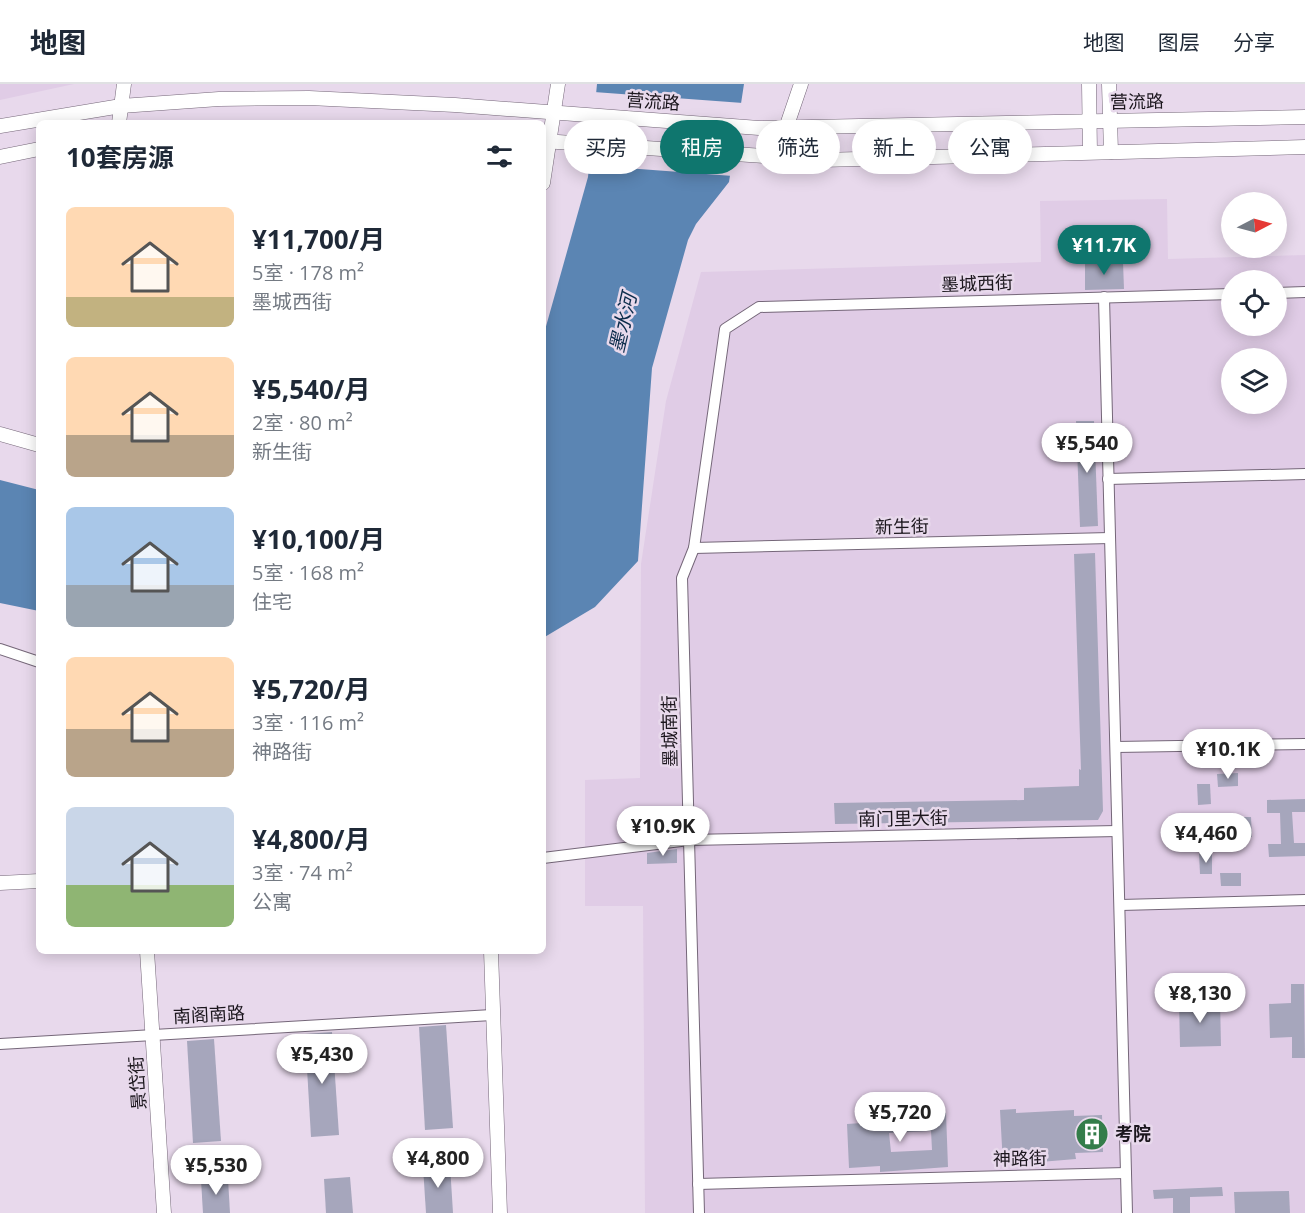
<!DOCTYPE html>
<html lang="zh">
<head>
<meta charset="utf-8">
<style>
	:root { --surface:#fff; --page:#f6f6f7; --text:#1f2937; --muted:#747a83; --line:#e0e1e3; --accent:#0f766e }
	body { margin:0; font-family:"Open Sans","Noto Sans SC",sans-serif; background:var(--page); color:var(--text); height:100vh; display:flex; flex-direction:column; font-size:22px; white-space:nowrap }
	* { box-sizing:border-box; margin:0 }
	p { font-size:20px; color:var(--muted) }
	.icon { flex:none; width:33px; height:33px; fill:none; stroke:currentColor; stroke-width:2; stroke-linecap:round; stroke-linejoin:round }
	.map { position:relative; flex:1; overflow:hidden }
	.drawer { position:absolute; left:36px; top:36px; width:510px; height:834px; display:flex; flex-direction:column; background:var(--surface); border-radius:9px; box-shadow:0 3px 15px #0003 }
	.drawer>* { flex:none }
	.banner { position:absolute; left:564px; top:36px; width:570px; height:54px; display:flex; gap:12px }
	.needle { width:39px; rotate:84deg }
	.controls { position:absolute; left:1221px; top:108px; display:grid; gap:12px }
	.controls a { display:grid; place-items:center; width:66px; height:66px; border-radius:50%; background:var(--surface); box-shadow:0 3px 15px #0003; font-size:30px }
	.price { position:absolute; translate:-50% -51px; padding:0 14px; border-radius:21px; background:#fff; color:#222; font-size:20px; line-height:39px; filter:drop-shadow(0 2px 3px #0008) }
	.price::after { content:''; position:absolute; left:50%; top:36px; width:18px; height:14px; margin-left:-9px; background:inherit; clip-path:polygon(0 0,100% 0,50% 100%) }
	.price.on { background:var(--accent); color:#fff }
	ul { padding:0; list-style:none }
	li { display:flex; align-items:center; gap:18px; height:150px; padding:0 30px }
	li span { display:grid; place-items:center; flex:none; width:168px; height:120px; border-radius:9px; color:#555 }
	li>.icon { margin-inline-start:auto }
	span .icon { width:72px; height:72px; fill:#fffc; stroke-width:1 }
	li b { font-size:26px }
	h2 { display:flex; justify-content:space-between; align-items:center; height:72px; padding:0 30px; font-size:26px }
	.pill { padding:0 21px; border-radius:27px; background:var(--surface); box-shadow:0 3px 15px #0003; font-size:21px; line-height:54px }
	.pill.on { background:var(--accent); color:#fff }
	header { display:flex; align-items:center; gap:36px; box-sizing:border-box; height:84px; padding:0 30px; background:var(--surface); border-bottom:2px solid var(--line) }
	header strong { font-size:28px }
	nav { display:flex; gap:33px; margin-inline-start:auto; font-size:21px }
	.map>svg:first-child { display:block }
	.built { fill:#e0cce6; fill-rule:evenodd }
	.water { fill:#5b85b3 }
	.pier { fill:#e8d9ec }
	.building { fill:#a6a6bc; fill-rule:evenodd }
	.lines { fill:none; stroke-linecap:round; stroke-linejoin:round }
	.street-casing { stroke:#756779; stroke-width:12 }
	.secondary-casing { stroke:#756779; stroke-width:15 }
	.street { stroke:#fff; stroke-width:10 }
	.secondary { stroke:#fff; stroke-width:14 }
	.labels { text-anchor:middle; stroke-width:5; stroke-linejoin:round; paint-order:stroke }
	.street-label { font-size:18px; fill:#1b161d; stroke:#e8d9ec }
	.poi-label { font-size:18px; font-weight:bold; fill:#1b161d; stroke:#e8d9ec; text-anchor:start }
	.water-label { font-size:20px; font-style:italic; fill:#0b2b4a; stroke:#e8d9ec }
</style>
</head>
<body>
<header>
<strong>地图</strong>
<nav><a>地图</a><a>图层</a><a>分享</a></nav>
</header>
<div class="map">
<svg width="1305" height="1129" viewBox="0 0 1305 1129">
	<rect width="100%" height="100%" fill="#e8d9ec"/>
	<g class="built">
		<path d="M0,0H74L0,16Z"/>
		<path d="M1167,115L1168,175L1305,171V1129H645L643,822H585V696L640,694L641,480L666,317L701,188L1041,178L1040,117ZM1232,196H1276V242H1232ZM1232,274H1276V320H1232Z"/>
	</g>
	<g class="water">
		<path d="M597,0H744L729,98L696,140L688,156L652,284L638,477L595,523L543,554V253L588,93Z"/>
		<path d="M0,396L39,406V527L0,519Z"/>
	</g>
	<path class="pier" d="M594,8L743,19L733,92L586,81Z"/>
	<g class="building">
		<path d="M1123,178L1124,205L1085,206V179Z"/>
		<path d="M1076,337H1094L1098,442L1080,443Z"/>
		<path d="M1095,469L1103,727L1098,736L835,740L834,719L1024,716V704L1079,702V685L1081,686L1074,470Z"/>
		<path d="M1238,689V702L1218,703L1217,690Z"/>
		<path d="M1197,700H1210L1211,720L1198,721Z"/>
		<path d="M1305,715V728H1292L1294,759H1305V772L1269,773L1268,760H1281L1280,729H1267V716Z"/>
		<path d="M1238,733H1251L1252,753H1239Z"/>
		<path d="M1204,735H1217V755L1204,756Z"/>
		<path d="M676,737V750L646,754V738Z"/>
		<path d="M677,765V779L647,780V769Z"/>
		<path d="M1199,770H1212V790H1200Z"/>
		<path d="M1220,789H1241V802H1221Z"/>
		<path d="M1291,900H1304L1305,974H1292V953L1270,954L1269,920L1291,919Z"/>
		<path d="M1220,916L1221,962L1180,963L1179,917Z"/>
		<path d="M446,941L453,1044L425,1046L419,943Z"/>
		<path d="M332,948L339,1051L311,1053L305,950Z"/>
		<path d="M214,955L221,1057L193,1059L187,957Z"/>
		<path d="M1016,1025V1029L1074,1026V1032L1102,1031L1103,1068L1075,1069L1076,1075L1003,1081L1000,1026Z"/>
		<path d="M946,1029L948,1083L880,1088V1082L849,1084L847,1040L877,1038L876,1031ZM931,1047L932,1066L891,1068L889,1049Z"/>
		<path d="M450,1081L453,1129H426L423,1083Z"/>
		<path d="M350,1093L353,1129H326L324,1095Z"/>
		<path d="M228,1095L230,1129H203L201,1096Z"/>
		<path d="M1222,1103L1223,1112L1190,1113V1129H1173V1114L1154,1115L1153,1106Z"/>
		<path d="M1289,1107L1290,1129H1235L1234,1108Z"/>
	</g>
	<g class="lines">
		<g class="street-casing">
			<g id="street">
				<path d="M1276,209L1305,208"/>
				<path d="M1104,213L1127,1129"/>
				<path d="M1108,395L1305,390"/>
				<path d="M694,464L1110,454"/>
				<path d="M0,565L39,578"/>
				<path d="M1116,663L1305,660"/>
				<path d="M543,774L689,756L1117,747"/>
				<path d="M1121,821L1305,816"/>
				<path d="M0,960L492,931"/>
				<path d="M698,1100L1126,1089"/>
				<path d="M699,1129L682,494L694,464L725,245L759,223L1232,210"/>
			</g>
		</g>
		<g class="secondary-casing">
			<g id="secondary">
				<path d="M1089,0L1090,68"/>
				<path d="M1109,0L1111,68"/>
				<path d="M119,39L124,0"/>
				<path d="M0,42L121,22L219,15L309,14L455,21L759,44L1305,33"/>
				<path d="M786,44L801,0"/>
				<path d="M543,57L821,76L1305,63"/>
				<path d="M0,73L39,65"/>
				<path d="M543,99L558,0"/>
				<path d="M0,350L39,361"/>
				<path d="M0,799L39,797"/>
				<path d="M147,867L164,1129"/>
				<path d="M491,867L500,1129"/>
			</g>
		</g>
		<use href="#street" class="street"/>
		<use href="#secondary" class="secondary"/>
	</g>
	<defs>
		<g id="building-disc" transform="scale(1.725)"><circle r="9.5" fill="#347d4a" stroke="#e8d9ec"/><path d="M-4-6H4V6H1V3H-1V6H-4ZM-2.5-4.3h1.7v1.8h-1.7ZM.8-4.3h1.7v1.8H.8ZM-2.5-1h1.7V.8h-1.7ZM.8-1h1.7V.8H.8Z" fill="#fff"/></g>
	</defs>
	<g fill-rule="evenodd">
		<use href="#building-disc" x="1092" y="1050"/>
	</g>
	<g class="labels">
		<g class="street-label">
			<text transform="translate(653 18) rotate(4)" y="6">营流路</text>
			<text transform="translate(1137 18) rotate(-1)" y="6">营流路</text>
			<text transform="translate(977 200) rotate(-2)" y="6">墨城西街</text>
			<text transform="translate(902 443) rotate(-1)" y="6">新生街</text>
			<text transform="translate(670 647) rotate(-91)" y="6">墨城南街</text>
			<text transform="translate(903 735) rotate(-1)" y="6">南门里大街</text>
			<text transform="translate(209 931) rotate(-3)" y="6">南阁南路</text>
			<text transform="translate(138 999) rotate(-94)" y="6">景岱街</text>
			<text transform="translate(1020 1075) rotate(-1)" y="6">神路街</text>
		</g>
		<g class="poi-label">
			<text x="1115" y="1056">考院</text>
		</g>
		<g class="water-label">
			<text transform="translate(623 239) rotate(-77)" y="7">墨水河</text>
		</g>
	</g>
</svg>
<div class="controls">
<a><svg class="needle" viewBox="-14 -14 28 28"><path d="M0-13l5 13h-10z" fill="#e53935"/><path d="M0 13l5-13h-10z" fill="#747a83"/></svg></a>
<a><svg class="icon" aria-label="locate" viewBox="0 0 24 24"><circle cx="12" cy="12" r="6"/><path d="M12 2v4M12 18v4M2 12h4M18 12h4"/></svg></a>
<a><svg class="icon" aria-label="layers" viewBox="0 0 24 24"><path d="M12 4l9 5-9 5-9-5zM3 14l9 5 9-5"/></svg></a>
</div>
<b class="price on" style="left:1104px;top:192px">¥11.7K</b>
<b class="price" style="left:1087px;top:390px">¥5,540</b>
<b class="price" style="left:1228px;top:696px">¥10.1K</b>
<b class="price" style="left:663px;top:773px">¥10.9K</b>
<b class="price" style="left:1206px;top:780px">¥4,460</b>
<b class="price" style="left:1200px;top:940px">¥8,130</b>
<b class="price" style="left:322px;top:1001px">¥5,430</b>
<b class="price" style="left:900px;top:1059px">¥5,720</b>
<b class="price" style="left:438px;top:1105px">¥4,800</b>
<b class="price" style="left:216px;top:1112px">¥5,530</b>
<div class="banner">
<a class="pill">买房</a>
<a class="pill on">租房</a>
<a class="pill">筛选</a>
<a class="pill">新上</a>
<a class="pill">公寓</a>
</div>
<section class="drawer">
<h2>10套房源<svg class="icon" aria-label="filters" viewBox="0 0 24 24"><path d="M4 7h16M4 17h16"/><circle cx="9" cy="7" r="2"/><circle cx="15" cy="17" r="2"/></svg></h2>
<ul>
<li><span style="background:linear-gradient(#ffd9b3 75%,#c2b280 0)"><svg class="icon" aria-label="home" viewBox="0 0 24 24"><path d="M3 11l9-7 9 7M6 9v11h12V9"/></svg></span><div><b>¥11,700/月</b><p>5室 · 178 m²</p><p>墨城西街</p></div></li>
<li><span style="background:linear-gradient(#ffd9b3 65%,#b9a48a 0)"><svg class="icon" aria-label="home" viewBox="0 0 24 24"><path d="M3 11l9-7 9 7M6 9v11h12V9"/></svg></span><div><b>¥5,540/月</b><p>2室 · 80 m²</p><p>新生街</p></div></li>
<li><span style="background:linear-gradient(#a9c7e8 65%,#9aa5b1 0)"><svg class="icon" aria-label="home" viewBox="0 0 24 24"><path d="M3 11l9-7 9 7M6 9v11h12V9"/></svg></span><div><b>¥10,100/月</b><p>5室 · 168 m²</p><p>住宅</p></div></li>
<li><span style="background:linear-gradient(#ffd9b3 60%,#b9a48a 0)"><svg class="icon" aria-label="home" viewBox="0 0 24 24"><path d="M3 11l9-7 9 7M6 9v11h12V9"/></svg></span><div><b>¥5,720/月</b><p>3室 · 116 m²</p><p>神路街</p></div></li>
<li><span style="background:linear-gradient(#c9d6e8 65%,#8fb573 0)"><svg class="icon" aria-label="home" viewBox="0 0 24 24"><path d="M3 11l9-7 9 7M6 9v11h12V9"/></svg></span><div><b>¥4,800/月</b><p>3室 · 74 m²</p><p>公寓</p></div></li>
</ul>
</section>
</div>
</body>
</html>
